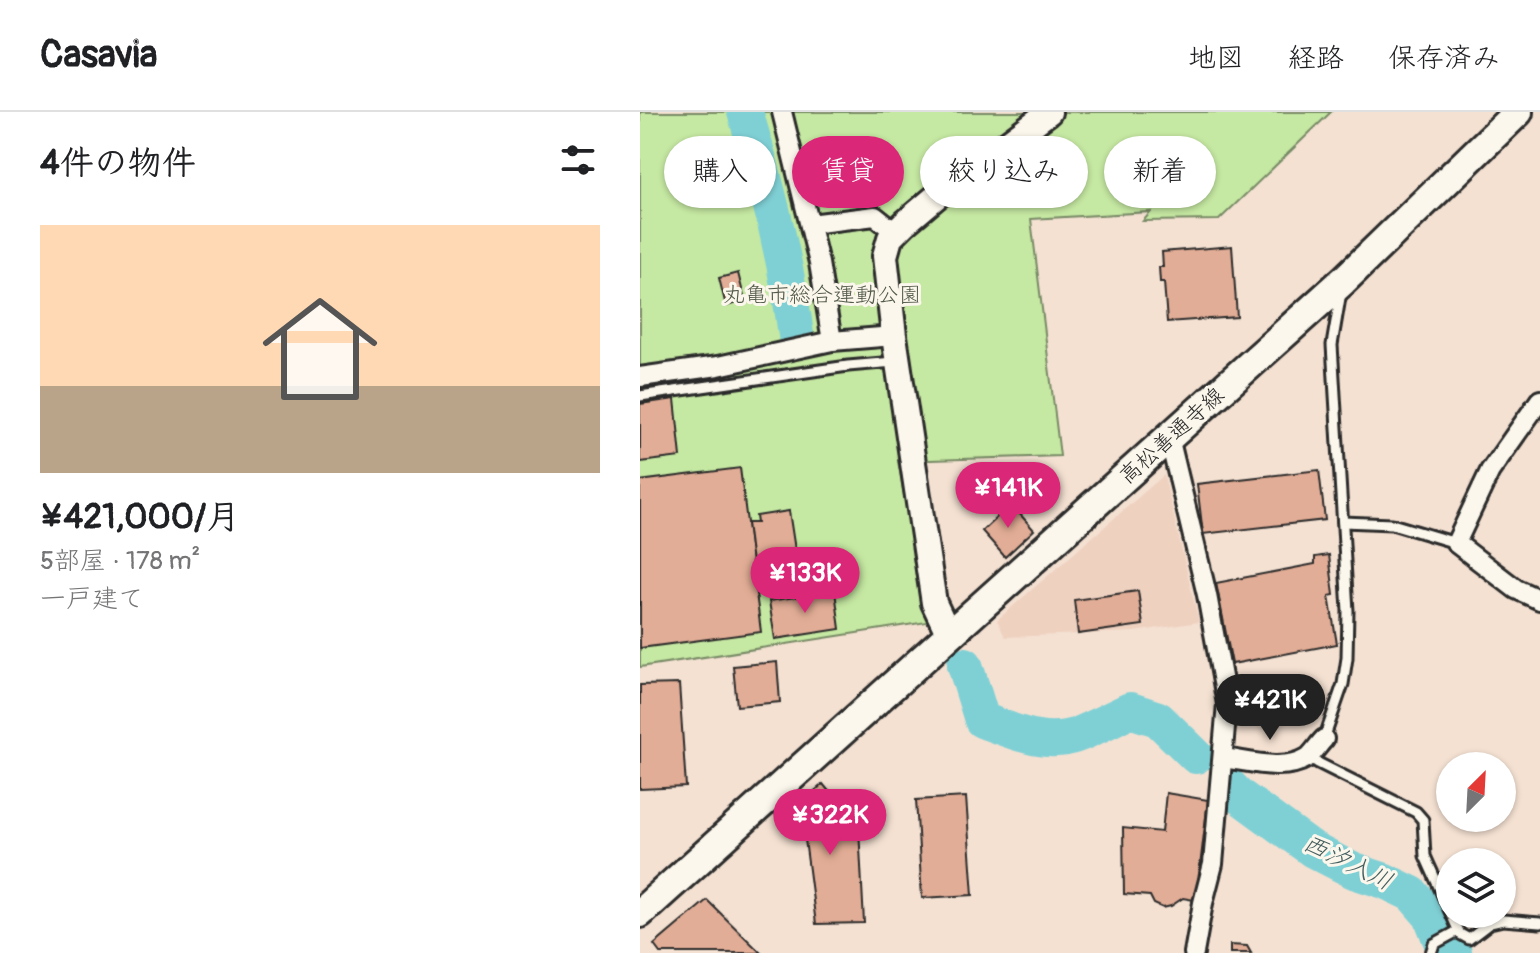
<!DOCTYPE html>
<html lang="ja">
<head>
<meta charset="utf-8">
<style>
	:root { --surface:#fff; --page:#f2f2f2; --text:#202124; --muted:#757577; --line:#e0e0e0; --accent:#db2777 }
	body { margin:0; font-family:Pangolin,"Klee One",sans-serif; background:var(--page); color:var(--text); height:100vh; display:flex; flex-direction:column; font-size:30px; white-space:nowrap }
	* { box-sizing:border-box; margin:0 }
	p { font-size:26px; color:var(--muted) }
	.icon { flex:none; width:44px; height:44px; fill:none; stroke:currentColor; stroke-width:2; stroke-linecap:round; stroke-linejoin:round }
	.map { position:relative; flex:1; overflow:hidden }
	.side { display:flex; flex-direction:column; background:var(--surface); width:640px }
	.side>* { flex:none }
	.top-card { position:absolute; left:24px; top:24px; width:756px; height:72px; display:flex; gap:16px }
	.needle { width:52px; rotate:24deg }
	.tools { position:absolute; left:796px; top:640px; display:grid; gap:16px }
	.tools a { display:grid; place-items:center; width:80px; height:80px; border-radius:50%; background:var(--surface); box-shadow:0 2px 6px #0004; font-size:40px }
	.price { position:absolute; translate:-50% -68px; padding:0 18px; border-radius:28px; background:var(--accent); color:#fff; font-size:26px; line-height:52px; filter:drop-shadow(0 2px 4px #0008) }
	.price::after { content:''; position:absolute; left:50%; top:48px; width:24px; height:18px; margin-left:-12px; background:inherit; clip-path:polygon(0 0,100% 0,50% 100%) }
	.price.selected { background:#222; color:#fff }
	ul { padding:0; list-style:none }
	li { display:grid; align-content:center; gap:16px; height:424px; padding:0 40px }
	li+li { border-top:2px solid var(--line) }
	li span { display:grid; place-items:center; height:248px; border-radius:0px; color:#555 }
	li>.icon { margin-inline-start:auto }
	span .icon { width:144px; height:144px; fill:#fffc; stroke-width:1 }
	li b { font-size:34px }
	h2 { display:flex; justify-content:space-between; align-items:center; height:96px; padding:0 40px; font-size:34px }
	.tag { padding:0 28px; border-radius:36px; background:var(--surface); box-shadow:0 2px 6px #0004; font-size:28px; line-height:72px }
	.tag.selected { background:var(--accent); color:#fff }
	header { display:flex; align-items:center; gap:48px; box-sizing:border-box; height:112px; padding:0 40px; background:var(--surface); border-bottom:2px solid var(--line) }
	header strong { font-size:38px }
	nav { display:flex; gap:44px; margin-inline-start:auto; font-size:28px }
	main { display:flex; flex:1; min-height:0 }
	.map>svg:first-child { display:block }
	.built { fill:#efd1c0 }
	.green { fill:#c5e8a2; stroke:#788a66; stroke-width:2 }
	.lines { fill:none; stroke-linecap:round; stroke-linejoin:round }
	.river { stroke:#7fd0d5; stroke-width:36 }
	.building { fill:#e2ad96; stroke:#2b2b2b; stroke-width:2 }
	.lane-casing { stroke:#2b2b2b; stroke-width:15 }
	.street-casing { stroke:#2b2b2b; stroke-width:24 }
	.secondary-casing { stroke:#2b2b2b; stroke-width:30 }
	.primary-casing { stroke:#2b2b2b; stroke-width:34 }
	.lane { stroke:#fbf7ec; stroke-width:9 }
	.street { stroke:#fbf7ec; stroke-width:18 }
	.secondary { stroke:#fbf7ec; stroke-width:24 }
	.primary { stroke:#fbf7ec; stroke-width:28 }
	.labels { text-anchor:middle; stroke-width:6; stroke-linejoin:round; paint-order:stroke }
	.park-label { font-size:22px; fill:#525a49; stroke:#fbf7ec }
	.street-label { font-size:22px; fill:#2b2b2b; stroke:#fbf7ec }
	.water-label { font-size:24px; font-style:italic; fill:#445d5e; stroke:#fbf7ec }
</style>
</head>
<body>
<header>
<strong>Casavia</strong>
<nav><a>地図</a><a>経路</a><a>保存済み</a></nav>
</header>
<main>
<section class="side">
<h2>4件の物件<svg class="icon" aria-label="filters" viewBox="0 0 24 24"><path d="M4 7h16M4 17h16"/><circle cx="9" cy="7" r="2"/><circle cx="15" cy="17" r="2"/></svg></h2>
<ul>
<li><span style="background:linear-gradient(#ffd9b3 65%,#b9a48a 0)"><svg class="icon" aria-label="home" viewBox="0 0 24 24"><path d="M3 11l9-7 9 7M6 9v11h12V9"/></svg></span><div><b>¥421,000/月</b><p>5部屋 · 178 m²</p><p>一戸建て</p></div></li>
</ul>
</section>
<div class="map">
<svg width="900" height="841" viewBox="0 0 900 841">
	<rect width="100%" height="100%" fill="#f4e1d2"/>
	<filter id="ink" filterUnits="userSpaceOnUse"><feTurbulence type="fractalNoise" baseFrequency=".0125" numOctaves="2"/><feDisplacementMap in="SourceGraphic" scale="16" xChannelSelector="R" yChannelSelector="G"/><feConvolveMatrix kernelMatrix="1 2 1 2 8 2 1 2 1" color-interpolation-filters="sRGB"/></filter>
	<g filter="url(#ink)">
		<path class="built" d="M524,363L559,510L494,520L365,525L357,508Z"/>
		<path class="green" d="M0,0H691L579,108L503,109L511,100L391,107L420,344L258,349L282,486L293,509L0,555Z"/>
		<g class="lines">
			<g class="river">
				<path d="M105,0C128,75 147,152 157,230"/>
				<path d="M325,553L342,608C372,619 407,636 439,622C456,615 473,606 490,598L518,607L556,644"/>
				<path d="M586,671L599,684L673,738L714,759L745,769L772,782L791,804L803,834L814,841"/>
			</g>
		</g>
		<g class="building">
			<path d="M592,134L597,205L527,210L524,170H520L519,155H523L522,140Z"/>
			<path d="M98,161L105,189L86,194L79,166Z"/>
			<path d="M35,287L41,345L0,350V292Z"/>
			<path d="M100,356L121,520L0,536V369Z"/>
			<path d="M679,358L685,408L563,422L557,372Z"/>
			<path d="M371,392L394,418L365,445L342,419Z"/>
			<path d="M149,399L161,477L116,482L107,411H117L116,404Z"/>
			<path d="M689,443L694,483L689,484L697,532L592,552L576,471L675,452V445Z"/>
			<path d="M195,479L200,517L135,527L129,489Z"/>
			<path d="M498,479L503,513L438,522L434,488Z"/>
			<path d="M137,550L140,590L97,594L93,554Z"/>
			<path d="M39,572L46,675L0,677V573Z"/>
			<path d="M183,672L219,716L224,811L176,812L164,720L146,719L139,709Z"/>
			<path d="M526,681L568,688L558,771L554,788L543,786L531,794L523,796L514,792L510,784L484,782L483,716L522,720Z"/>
			<path d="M326,685L333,783L282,786L276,688Z"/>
			<path d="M67,788L121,841H20L14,833Z"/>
			<path d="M590,833L607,834L611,841H590Z"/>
		</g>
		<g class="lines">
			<g class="lane-casing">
				<g id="lane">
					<path d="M0,284L208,254L254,250"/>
					<path d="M703,410L752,412L816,431"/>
					<path d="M684,627L703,572L707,546L708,499L692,233L701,180"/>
					<path d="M669,645L678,651L776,700L783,708L785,744L820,822L829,827L850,811L863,808L900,811"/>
					<path d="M791,841L794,832L818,819"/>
				</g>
			</g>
			<g class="street-casing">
				<g id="street">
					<path d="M142,0L179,151L192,229"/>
					<path d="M170,112L235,104L255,120"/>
					<path d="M0,265L78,254L192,229L254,224"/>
					<path d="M900,288L850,359L816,431L876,477L900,488"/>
					<path d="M529,325L567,483L587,592L573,752L563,791L554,841"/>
					<path d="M583,646C608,649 644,660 667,646C673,642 678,633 684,627"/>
				</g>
			</g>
			<g class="secondary-casing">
				<path id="secondary" d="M309,523L294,491L254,224L245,144L250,126L265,111L297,84L409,0"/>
			</g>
			<g class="primary-casing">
				<path id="primary" d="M0,801L703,169L878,0"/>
			</g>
			<use href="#lane" class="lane"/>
			<use href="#street" class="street"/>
			<use href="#secondary" class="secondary"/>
			<use href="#primary" class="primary"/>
		</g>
	</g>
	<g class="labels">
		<g class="park-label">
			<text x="182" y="190">丸亀市総合運動公園</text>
		</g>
		<g class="street-label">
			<text transform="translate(531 323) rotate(-42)" y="8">高松善通寺線</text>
		</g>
		<g class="water-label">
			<text transform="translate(708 750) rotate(26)" y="8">西汐入川</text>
		</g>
	</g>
</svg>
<div class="tools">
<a><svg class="needle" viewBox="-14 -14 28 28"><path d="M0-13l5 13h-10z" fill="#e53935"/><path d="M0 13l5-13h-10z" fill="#757577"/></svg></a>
<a><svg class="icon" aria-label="layers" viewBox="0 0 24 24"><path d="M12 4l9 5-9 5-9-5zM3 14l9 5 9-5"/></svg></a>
</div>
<b class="price" style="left:368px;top:418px">¥141K</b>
<b class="price" style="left:165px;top:503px">¥133K</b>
<b class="price selected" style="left:630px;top:630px">¥421K</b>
<b class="price" style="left:190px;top:745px">¥322K</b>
<div class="top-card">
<a class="tag">購入</a>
<a class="tag selected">賃貸</a>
<a class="tag">絞り込み</a>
<a class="tag">新着</a>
</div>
</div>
</main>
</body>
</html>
